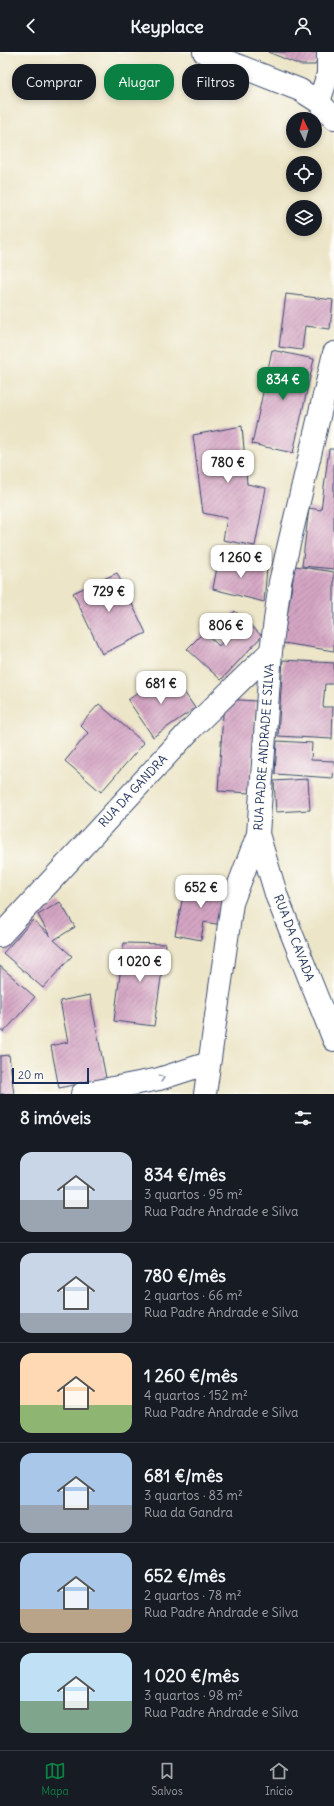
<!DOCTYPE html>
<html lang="pt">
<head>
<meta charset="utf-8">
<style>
	:root { --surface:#171b24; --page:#20242c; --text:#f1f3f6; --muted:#9ea1a6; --line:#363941; --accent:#0b8043 }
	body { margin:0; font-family:Delius,sans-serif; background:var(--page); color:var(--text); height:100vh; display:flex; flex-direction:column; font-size:15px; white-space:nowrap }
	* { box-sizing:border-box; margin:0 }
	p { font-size:13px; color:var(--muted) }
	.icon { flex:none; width:22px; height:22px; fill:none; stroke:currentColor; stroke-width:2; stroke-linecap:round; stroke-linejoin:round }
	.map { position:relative; height:1042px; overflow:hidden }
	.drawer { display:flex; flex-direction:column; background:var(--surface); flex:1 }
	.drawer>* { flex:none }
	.hud { position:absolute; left:12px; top:12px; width:310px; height:36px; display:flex; gap:8px }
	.needle { width:26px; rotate:355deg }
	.tools { position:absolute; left:286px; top:60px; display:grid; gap:8px }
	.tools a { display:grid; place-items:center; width:36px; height:36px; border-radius:50%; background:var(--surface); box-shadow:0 2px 6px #0003; font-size:20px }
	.scale { position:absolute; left:12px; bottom:10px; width:77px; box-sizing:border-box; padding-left:4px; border:2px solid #1b2f5e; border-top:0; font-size:11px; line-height:14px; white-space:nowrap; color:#1b2f5e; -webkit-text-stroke:3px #fdfcf7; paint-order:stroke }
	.price { position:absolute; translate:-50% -34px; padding:0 9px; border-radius:8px; background:#fff; color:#222; font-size:13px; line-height:26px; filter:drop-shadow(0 1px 2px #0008) }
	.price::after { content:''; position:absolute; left:50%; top:24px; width:12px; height:9px; margin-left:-6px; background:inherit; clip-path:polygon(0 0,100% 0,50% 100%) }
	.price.selected { background:var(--accent); color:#fff }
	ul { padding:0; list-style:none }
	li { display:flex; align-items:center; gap:12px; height:100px; padding:0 20px }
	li+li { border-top:1px solid var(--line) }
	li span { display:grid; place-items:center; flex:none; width:112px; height:80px; border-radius:12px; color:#555 }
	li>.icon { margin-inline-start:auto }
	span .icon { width:48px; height:48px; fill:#fffc; stroke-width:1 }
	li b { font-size:17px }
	h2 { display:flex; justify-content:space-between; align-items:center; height:48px; padding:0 20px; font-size:17px }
	.pill { padding:0 14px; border-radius:16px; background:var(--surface); box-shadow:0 2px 6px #0003; font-size:14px; line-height:36px }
	.pill.selected { background:var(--accent); color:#fff }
	header { display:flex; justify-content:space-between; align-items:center; height:52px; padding:0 20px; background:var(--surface); font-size:18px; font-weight:700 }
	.menu { display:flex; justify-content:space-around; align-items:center; height:56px; border-top:1px solid var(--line); background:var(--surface); font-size:11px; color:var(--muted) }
	.menu a { display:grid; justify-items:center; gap:2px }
	.menu .selected { color:var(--accent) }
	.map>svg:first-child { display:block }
	.building { fill:url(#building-hatch) }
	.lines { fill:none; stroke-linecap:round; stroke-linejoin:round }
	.minor-casing { stroke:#3a4a6e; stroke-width:24 }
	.major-casing { stroke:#3a4a6e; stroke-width:24 }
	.minor { stroke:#fff; stroke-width:22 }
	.major { stroke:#fff; stroke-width:22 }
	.oneway { stroke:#8d97ae }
	.labels { text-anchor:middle; stroke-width:3; stroke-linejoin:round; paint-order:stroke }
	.street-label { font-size:12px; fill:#1b2f5e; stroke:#fdfcf7 }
</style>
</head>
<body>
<header><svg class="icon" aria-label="back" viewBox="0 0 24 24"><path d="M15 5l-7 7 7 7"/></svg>Keyplace<svg class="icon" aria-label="person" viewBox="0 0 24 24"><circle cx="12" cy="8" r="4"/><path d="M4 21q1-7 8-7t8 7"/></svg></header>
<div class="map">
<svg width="334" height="1042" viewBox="0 0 334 1042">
	<defs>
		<pattern id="building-hatch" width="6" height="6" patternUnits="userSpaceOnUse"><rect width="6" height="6" fill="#d4a5c3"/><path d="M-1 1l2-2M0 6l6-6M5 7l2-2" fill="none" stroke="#ab87a2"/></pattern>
	</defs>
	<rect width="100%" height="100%" fill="#fdfcf7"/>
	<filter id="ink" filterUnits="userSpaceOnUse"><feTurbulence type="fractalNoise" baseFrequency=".025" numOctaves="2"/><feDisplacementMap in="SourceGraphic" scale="8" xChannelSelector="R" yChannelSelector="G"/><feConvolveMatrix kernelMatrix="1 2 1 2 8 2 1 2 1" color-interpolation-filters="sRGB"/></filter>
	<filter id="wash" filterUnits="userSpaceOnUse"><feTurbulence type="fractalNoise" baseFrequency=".012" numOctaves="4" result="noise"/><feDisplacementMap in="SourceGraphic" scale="16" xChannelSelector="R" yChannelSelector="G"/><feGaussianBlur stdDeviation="0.9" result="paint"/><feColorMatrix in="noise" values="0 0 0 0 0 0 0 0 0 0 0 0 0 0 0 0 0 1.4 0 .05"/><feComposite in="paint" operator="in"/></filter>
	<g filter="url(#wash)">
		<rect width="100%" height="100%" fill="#ece5c7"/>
		<g id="blocks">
			<g class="building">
				<path d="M268,0H320L315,13H300Z"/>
				<path d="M286,242L333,248L330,277L305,274L302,298L279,295Z"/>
				<path d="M272,298L314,307L293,401L252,392Z"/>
				<path d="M242,374L247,432L266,436L255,494L223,488L227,466L203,461L193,383Z"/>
				<path d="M329,397H334V517L302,514L309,456L321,458Z"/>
				<path d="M219,504L267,516L264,550L213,537Z"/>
				<path d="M295,514L334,520V599L283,591Z"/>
				<path d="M117,521L146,581L102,602L73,541Z"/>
				<path d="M235,559L262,584L221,628L187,597L204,580L219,594L235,577L226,569Z"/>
				<path d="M283,608L334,611V632H325L323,655H333L332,687L278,684Z"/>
				<path d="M172,622L195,656L153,685L128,648L149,633L151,636Z"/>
				<path d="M224,647L256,649L250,741L218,739Z"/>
				<path d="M99,652L144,691L101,740L65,709L88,681L80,673Z"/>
				<path d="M277,689L312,691L311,708L334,709L333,726L275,722Z"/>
				<path d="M308,727L310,758L276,760L274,729Z"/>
				<path d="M186,830L229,838L222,873L204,870L201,888L175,883Z"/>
				<path d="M60,850L75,875L54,888L72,904L43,936L3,901L33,868L50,884L38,863Z"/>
				<path d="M124,891L166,892L154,974L114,969Z"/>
				<path d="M0,914L35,945L4,980L0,977Z"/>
				<path d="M90,943L106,1026L59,1036L51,994L68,990L60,949Z"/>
				<path d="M9,1003L14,1042H0V1004Z"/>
			</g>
		</g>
	</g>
	<g filter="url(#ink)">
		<use href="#blocks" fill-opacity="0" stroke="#3a4a6e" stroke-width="1"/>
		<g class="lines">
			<g class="minor-casing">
				<g id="minor">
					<path d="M204,0L300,38L319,50L334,66"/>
					<path d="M319,50L328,22V0"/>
					<path d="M258,782L277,845L334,988"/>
					<path d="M0,884L191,677L271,599"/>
					<path d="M82,1042L159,1027L209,1011"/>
				</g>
			</g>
			<g class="major-casing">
				<path id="major" d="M205,1042L232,851L258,782L271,599L280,530L334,301"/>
			</g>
			<use href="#minor" class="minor"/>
			<use href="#major" class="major"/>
		</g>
		<defs><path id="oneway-chevron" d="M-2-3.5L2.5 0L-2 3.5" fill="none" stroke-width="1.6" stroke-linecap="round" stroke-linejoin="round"/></defs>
		<use class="oneway" href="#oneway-chevron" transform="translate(162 1026) rotate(-16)"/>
	</g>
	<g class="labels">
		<g class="street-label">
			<text transform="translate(264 695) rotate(-86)" y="4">RUA PADRE ANDRADE E SILVA</text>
			<text transform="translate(133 739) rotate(-47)" y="4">RUA DA GANDRA</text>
			<text transform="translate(294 886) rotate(69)" y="4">RUA DA CAVADA</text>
		</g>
	</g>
</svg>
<div class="tools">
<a><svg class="needle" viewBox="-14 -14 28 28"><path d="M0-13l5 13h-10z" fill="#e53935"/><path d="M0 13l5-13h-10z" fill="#9ea1a6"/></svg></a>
<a><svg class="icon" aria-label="locate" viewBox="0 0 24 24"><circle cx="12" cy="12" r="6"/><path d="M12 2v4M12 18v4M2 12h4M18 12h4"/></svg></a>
<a><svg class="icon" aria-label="layers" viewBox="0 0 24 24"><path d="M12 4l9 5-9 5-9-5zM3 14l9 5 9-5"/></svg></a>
</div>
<div class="scale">20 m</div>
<b class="price selected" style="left:283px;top:349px">834 €</b>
<b class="price" style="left:228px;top:432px">780 €</b>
<b class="price" style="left:241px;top:527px">1 260 €</b>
<b class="price" style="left:109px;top:561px">729 €</b>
<b class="price" style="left:226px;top:595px">806 €</b>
<b class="price" style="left:161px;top:653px">681 €</b>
<b class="price" style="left:201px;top:857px">652 €</b>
<b class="price" style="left:140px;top:931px">1 020 €</b>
<div class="hud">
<a class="pill">Comprar</a>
<a class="pill selected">Alugar</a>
<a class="pill">Filtros</a>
</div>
</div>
<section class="drawer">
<h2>8 imóveis<svg class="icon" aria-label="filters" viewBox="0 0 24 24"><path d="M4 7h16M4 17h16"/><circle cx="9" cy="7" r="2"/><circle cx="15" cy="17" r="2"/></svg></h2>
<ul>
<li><span style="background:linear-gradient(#c9d6e8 60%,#9aa5b1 0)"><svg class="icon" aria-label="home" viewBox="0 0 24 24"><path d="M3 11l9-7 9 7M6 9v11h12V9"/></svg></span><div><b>834 €/mês</b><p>3 quartos · 95 m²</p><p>Rua Padre Andrade e Silva</p></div></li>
<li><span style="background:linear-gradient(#c9d6e8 75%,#9aa5b1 0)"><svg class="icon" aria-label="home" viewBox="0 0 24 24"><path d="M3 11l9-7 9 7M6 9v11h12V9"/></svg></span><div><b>780 €/mês</b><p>2 quartos · 66 m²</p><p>Rua Padre Andrade e Silva</p></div></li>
<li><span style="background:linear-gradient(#ffd9b3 65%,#8fb573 0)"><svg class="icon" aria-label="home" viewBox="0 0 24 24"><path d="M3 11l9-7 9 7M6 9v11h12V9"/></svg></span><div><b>1 260 €/mês</b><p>4 quartos · 152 m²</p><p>Rua Padre Andrade e Silva</p></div></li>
<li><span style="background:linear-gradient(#a9c7e8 65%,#9aa5b1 0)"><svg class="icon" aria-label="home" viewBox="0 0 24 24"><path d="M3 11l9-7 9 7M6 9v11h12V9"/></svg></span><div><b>681 €/mês</b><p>3 quartos · 83 m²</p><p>Rua da Gandra</p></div></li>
<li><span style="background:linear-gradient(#a9c7e8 70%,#b9a48a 0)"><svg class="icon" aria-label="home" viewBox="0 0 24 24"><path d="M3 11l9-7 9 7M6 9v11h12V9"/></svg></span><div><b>652 €/mês</b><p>2 quartos · 78 m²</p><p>Rua Padre Andrade e Silva</p></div></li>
<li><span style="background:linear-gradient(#bfe0f5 60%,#7fa58c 0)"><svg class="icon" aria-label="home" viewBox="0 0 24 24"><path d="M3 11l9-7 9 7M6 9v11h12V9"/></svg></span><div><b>1 020 €/mês</b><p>3 quartos · 98 m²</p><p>Rua Padre Andrade e Silva</p></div></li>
</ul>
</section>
<nav class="menu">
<a class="selected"><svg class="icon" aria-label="map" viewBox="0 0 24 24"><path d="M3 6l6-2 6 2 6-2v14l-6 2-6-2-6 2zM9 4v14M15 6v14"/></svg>Mapa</a>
<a><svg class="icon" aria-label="saved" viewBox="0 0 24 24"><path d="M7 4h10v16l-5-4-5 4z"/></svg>Salvos</a>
<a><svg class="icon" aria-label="home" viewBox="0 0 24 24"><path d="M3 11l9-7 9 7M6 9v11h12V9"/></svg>Início</a>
</nav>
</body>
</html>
